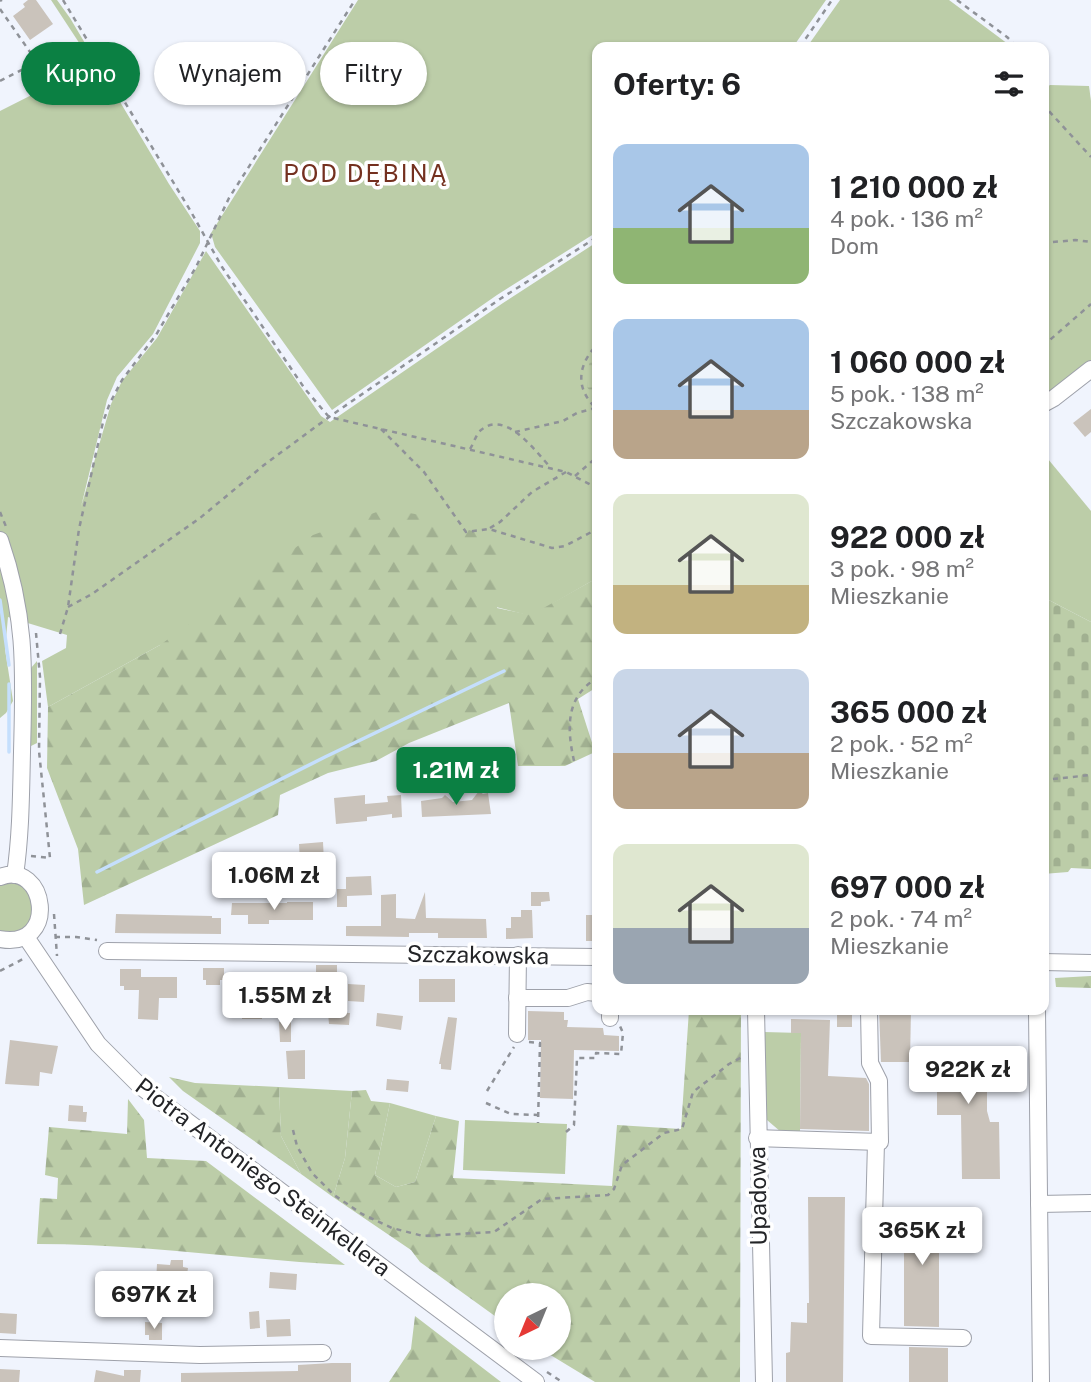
<!DOCTYPE html>
<html lang="pl">
<head>
<meta charset="utf-8">
<style>
	:root { --surface:#fff; --page:#f6f6f6; --text:#202124; --muted:#757577; --accent:#0b8043 }
	body { margin:0; font-family:"Public Sans",sans-serif; background:var(--page); color:var(--text); height:100vh; display:flex; flex-direction:column; font-size:26px; white-space:nowrap }
	* { box-sizing:border-box; margin:0 }
	p { font-size:23px; color:var(--muted) }
	.icon { flex:none; width:38px; height:38px; fill:none; stroke:currentColor; stroke-width:2; stroke-linecap:round; stroke-linejoin:round }
	.map { position:relative; flex:1; overflow:hidden }
	.side { position:absolute; left:592px; top:42px; width:457px; height:973px; display:flex; flex-direction:column; background:var(--surface); border-radius:14px; box-shadow:0 2px 5px #0004 }
	.side>* { flex:none }
	.top-card { position:absolute; left:21px; top:42px; width:466px; height:63px; display:flex; gap:14px }
	.needle { width:46px; rotate:223deg }
	.buttons { position:absolute; left:494px; top:1283px; display:grid; gap:14px }
	.buttons a { display:grid; place-items:center; width:77px; height:77px; border-radius:50%; background:var(--surface); box-shadow:0 2px 5px #0004; font-size:35px }
	.price { position:absolute; translate:-50% -60px; padding:0 16px; border-radius:7px; background:#fff; color:#222; font-size:23px; line-height:46px; filter:drop-shadow(0 2px 4px #0008) }
	.price::after { content:''; position:absolute; left:50%; top:42px; width:21px; height:16px; margin-left:-10px; background:inherit; clip-path:polygon(0 0,100% 0,50% 100%) }
	.price.on { background:var(--accent); color:#fff }
	ul { padding:0; list-style:none }
	li { display:flex; align-items:center; gap:21px; height:175px; padding:0 21px }
	li span { display:grid; place-items:center; flex:none; width:196px; height:140px; border-radius:14px; color:#555 }
	li>.icon { margin-inline-start:auto }
	span .icon { width:84px; height:84px; fill:#fffc; stroke-width:1 }
	li b { font-size:30px }
	h2 { display:flex; justify-content:space-between; align-items:center; height:84px; padding:0 21px; font-size:30px }
	.pill { padding:0 24px; border-radius:32px; background:var(--surface); box-shadow:0 2px 5px #0004; font-size:24px; line-height:63px }
	.pill.on { background:var(--accent); color:#fff }
	.map>svg:first-child { display:block }
	.green { fill:#bccda8 }
	.forest { fill:url(#forest-firs) }
	.wetland { fill:url(#wetland-marsh) }
	.cemetery { fill:url(#cemetery-stones) }
	.lines { fill:none; stroke-linecap:round; stroke-linejoin:round }
	.stream { stroke:#c5dffd; stroke-width:3.5 }
	.building { fill:#cac3bb }
	.minor-casing { stroke:#9ea1aa; stroke-width:18 }
	.path { stroke:#8f9298; stroke-width:2.5; stroke-dasharray:5 5; stroke-linecap:butt }
	.minor { stroke:#fff; stroke-width:16 }
	.labels { text-anchor:middle; stroke-width:7; stroke-linejoin:round; paint-order:stroke }
	.street-label { font-size:23px; fill:#232427; stroke:#fff }
	.neighbourhood-label { font-size:24px; letter-spacing:2px; fill:#74301f; stroke:#fff }
</style>
</head>
<body>
<div class="map">
<svg width="1091" height="1382" viewBox="0 0 1091 1382">
	<defs>
		<pattern id="forest-firs" width="22" height="20" patternUnits="userSpaceOnUse" patternTransform="scale(1.75)"><rect width="22" height="20" fill="#bccda8"/><path d="M5 1l3.5 6h-7zM16 11l3.5 6h-7z" fill="#a1b091"/></pattern>
		<pattern id="wetland-marsh" width="20" height="14" patternUnits="userSpaceOnUse" patternTransform="scale(1.75)"><rect width="20" height="14" fill="#bccda8"/><path d="M1 5h8M5 5V1M11 12h8M15 12V8" fill="none" stroke="#a1b091"/></pattern>
		<pattern id="cemetery-stones" width="16" height="16" patternUnits="userSpaceOnUse" patternTransform="scale(1.75)"><rect width="16" height="16" fill="#bccda8"/><path d="M2 7V4a2 2 0 0 1 4 0v3zM10 15v-3a2 2 0 0 1 4 0v3z" fill="#a1b091"/></pattern>
	</defs>
	<rect width="100%" height="100%" fill="#f0f4fd"/>
	<g class="green">
		<path d="M51,0H57L70,18L169,184L200,231V243L153,334L117,377L107,400L81,507L111,404L122,381L157,338L206,251L321,416L330,422L503,303L597,242V468L594,472L597,477V578L531,616L496,607L160,645L48,707L42,661L66,648L67,635L8,617L5,649L13,701L6,713L0,718V111L93,64Z"/>
		<path d="M358,0H826L793,47H597V232L497,295L332,410L215,247L211,233Z"/>
		<path d="M840,0H949L1012,47H807Z"/>
		<path d="M1050,85L1089,86L1091,101V373L1043,414V90Z"/>
		<path d="M1043,453L1091,511V622L1043,597Z"/>
		<path d="M37,661V743L31,746V668Z"/>
		<path d="M0,880L19,881L33,893L34,920L21,933L0,934Z"/>
		<path d="M764,1032L801,1033L800,1133L781,1132L767,1120Z"/>
		<path d="M279,1087L352,1091L345,1158L333,1197L301,1174L281,1136Z"/>
		<path d="M390,1103L436,1116L415,1182L396,1187L375,1175Z"/>
		<path d="M465,1120L567,1124L565,1174L463,1170Z"/>
	</g>
	<g class="forest">
		<path d="M385,509L433,517L505,543L497,608L531,615L597,578V687L578,699L595,752L565,766H518L509,703L409,743L376,761L328,773L280,795L278,815L84,905L78,849L47,768L48,707L160,645L313,535Z"/>
		<path d="M1091,976V988L1056,987L1055,978Z"/>
		<path d="M689,1010H741L740,1382H595L539,1348H558V1295H506V1324L420,1262L411,1250L333,1197L345,1158L352,1091L366,1090L371,1101L390,1103L375,1175L396,1187L415,1182L436,1116L459,1121L453,1178L612,1186L617,1125L681,1129Z"/>
		<path d="M169,1077L195,1083L279,1087L281,1136L301,1174L183,1091Z"/>
		<path d="M128,1099L144,1120L147,1158L206,1161L345,1265C242,1259 140,1244 37,1244L40,1198L57,1199L58,1178L45,1175L49,1127L127,1134Z"/>
		<path d="M415,1316L501,1382H389L411,1349Z"/>
	</g>
	<path class="wetland" d="M597,353V401L587,387L589,364Z"/>
	<path class="cemetery" d="M1043,597L1091,622V869L1071,868L1068,872L1043,874Z"/>
	<g class="lines">
		<g class="stream">
			<path d="M0,600L9,665"/>
			<path d="M9,752V684"/>
			<path d="M97,872L325,757L504,671"/>
		</g>
	</g>
	<g class="building">
		<path d="M28,0H36L53,24L30,40L13,16L25,7L23,4Z"/>
		<path d="M1091,409V432L1085,437L1073,423Z"/>
		<path d="M479,791L483,794L488,793L491,814L422,817L421,801L442,798L445,795L453,802L472,800Z"/>
		<path d="M365,795V804L388,802L387,796L401,795L402,817L392,818V814L367,817V821L336,824L334,798Z"/>
		<path d="M323,842L324,862L300,863L299,844Z"/>
		<path d="M371,876L372,895L347,896V907H337V889H346V877Z"/>
		<path d="M425,892L426,918L486,919L487,938H438V933H409V937L346,936V926H381V895L396,894V918L415,919Z"/>
		<path d="M531,892H549L550,901L541,902V906H531Z"/>
		<path d="M287,902H313V920H269V924H248V915H231L232,903H287Z"/>
		<path d="M521,910H532L533,938L506,939V928H511V917H521Z"/>
		<path d="M116,914L212,916V918H221V934L115,933Z"/>
		<rect x="586" y="915" width="11" height="26"/>
		<path d="M316,965H337V987H304V999H292V994L285,993H262V1019H242V975H248L251,972L255,975L316,973Z"/>
		<path d="M203,968H224V980H220V985H206V980H203Z"/>
		<path d="M120,969H141V977H177V998H159L158,1020L138,1019L139,990H124V986H120Z"/>
		<rect x="419" y="979" width="36" height="23"/>
		<path d="M348,984L365,985L364,1002L348,1001Z"/>
		<rect x="837" y="1010" width="15" height="17"/>
		<path d="M879,1010H911L910,1062H881Z"/>
		<path d="M528,1011L564,1012V1020H568L567,1027L603,1028L604,1035L619,1036V1051L574,1050L573,1099L540,1098L541,1040H528Z"/>
		<path d="M328,1013H350L349,1025L329,1024Z"/>
		<path d="M377,1013L403,1016L401,1030L376,1026Z"/>
		<path d="M448,1017L457,1018L451,1070L441,1069V1064H439Z"/>
		<path d="M791,1019L830,1020L828,1076L866,1078L869,1084V1131L800,1129L801,1033H791Z"/>
		<path d="M279,1022H291V1042H280Z"/>
		<path d="M10,1040L58,1046L52,1074L40,1072L39,1086L5,1084Z"/>
		<path d="M930,1046H987V1111L990,1122H999L1000,1179H962L961,1115H937V1070H930Z"/>
		<path d="M305,1050V1079H288L286,1051Z"/>
		<path d="M387,1079L409,1081L408,1092L386,1090Z"/>
		<path d="M69,1105L83,1106V1112H87L86,1122L68,1121Z"/>
		<path d="M808,1197H845L843,1382H786V1353L790,1352L791,1322L807,1323V1303H809Z"/>
		<path d="M904,1207L939,1208V1327L904,1326Z"/>
		<path d="M171,1260H183V1267L188,1268L185,1288H165V1282H156L157,1264L170,1265Z"/>
		<path d="M270,1272L297,1274L296,1290L269,1288Z"/>
		<path d="M259,1311L260,1328L250,1329L249,1312Z"/>
		<path d="M0,1313L17,1314L16,1334L0,1333Z"/>
		<path d="M290,1319L291,1336L267,1337L266,1320Z"/>
		<path d="M145,1322L162,1323V1340H149V1335H145Z"/>
		<path d="M909,1347L948,1348V1382H909Z"/>
		<path d="M332,1363H351V1382H181V1373L298,1371V1365Z"/>
		<path d="M0,1369L20,1370L19,1382H0Z"/>
		<path d="M96,1370L124,1376V1370H141L140,1382H94Z"/>
	</g>
	<g class="lines">
		<g class="minor-casing">
			<g id="minor">
				<path d="M1043,404L1054,398L1091,369"/>
				<path d="M0,540C27,618 24,672 22,752C21,793 21,834 15,875"/>
				<path d="M0,877C46,859 60,950 0,939"/>
				<path d="M26,937L98,1044L140,1086L536,1382"/>
				<path d="M107,951L597,957"/>
				<path d="M1043,962L1091,963"/>
				<path d="M517,998H568L587,992L597,993"/>
				<path d="M756,1010L764,1382"/>
				<path d="M1037,1010L1041,1382"/>
				<path d="M610,1018V1010"/>
				<path d="M517,1034L518,955"/>
				<path d="M757,1138L880,1142L879,1081L870,1063L869,1010"/>
				<path d="M876,1142L871,1336L963,1338"/>
				<path d="M1039,1204L1091,1203"/>
				<path d="M0,1348L200,1355L323,1353"/>
			</g>
		</g>
		<g class="path">
			<path d="M63,0L190,210L222,267L305,389L329,417L566,472L597,488"/>
			<path d="M957,0L1007,37L1017,47"/>
			<path d="M0,1L2,0"/>
			<path d="M0,9L37,62"/>
			<path d="M800,47L832,0"/>
			<path d="M0,81L69,46"/>
			<path d="M1043,83L1046,89L1047,109L1091,157"/>
			<path d="M1043,243L1075,240L1091,242"/>
			<path d="M1043,346L1091,304"/>
			<path d="M594,348C577,368 576,390 597,409"/>
			<path d="M381,429L424,472L466,532L489,529L552,548L565,546L597,529"/>
			<path d="M515,432L563,421L577,413L595,408"/>
			<path d="M470,449C474,443 476,434 481,430C506,409 536,452 551,468"/>
			<path d="M575,476L597,457"/>
			<path d="M0,512L7,529"/>
			<path d="M490,528L500,522L532,492L566,472"/>
			<path d="M68,607L92,594L200,518L264,465L329,417L500,299L597,237"/>
			<path d="M60,634L68,607L79,529L103,422L110,403L122,380L156,335L196,267L229,198L355,0"/>
			<path d="M574,761C567,729 565,697 597,678"/>
			<path d="M1043,780L1091,775"/>
			<path d="M31,856L50,858L39,751L40,677L36,633"/>
			<path d="M54,914L57,956"/>
			<path d="M55,937H76L97,940"/>
			<path d="M0,971L25,958"/>
			<path d="M529,1042L540,1043L538,1123"/>
			<path d="M487,1091L514,1047"/>
			<path d="M486,1103L511,1114L538,1115"/>
			<path d="M293,1130L297,1146L312,1173L334,1195L362,1214L392,1228L423,1236L494,1232L542,1199L608,1195L614,1189L622,1165L664,1133L682,1129L693,1092L729,1064L744,1056"/>
			<path d="M566,1132L574,1125L577,1058H596V1053L621,1054L623,1033L620,1026"/>
			<path d="M547,1372L562,1382"/>
		</g>
		<use href="#minor" class="minor"/>
	</g>
	<g class="labels">
		<g class="street-label">
			<text transform="translate(478 955) rotate(1)" y="8">Szczakowska</text>
			<text transform="translate(263 1177) rotate(37)" y="8">Piotra Antoniego Steinkellera</text>
			<text transform="translate(758 1196) rotate(-91)" y="8">Upadowa</text>
		</g>
		<g class="neighbourhood-label">
			<text x="366" y="182">POD DĘBINĄ</text>
		</g>
	</g>
</svg>
<div class="buttons">
<a><svg class="needle" viewBox="-14 -14 28 28"><path d="M0-13l5 13h-10z" fill="#e53935"/><path d="M0 13l5-13h-10z" fill="#757577"/></svg></a>
</div>
<b class="price on" style="left:456px;top:807px">1.21M zł</b>
<b class="price" style="left:274px;top:912px">1.06M zł</b>
<b class="price" style="left:285px;top:1032px">1.55M zł</b>
<b class="price" style="left:968px;top:1106px">922K zł</b>
<b class="price" style="left:922px;top:1267px">365K zł</b>
<b class="price" style="left:154px;top:1331px">697K zł</b>
<div class="top-card">
<a class="pill on">Kupno</a>
<a class="pill">Wynajem</a>
<a class="pill">Filtry</a>
</div>
<section class="side">
<h2>Oferty: 6<svg class="icon" aria-label="filters" viewBox="0 0 24 24"><path d="M4 7h16M4 17h16"/><circle cx="9" cy="7" r="2"/><circle cx="15" cy="17" r="2"/></svg></h2>
<ul>
<li><span style="background:linear-gradient(#a9c7e8 60%,#8fb573 0)"><svg class="icon" aria-label="home" viewBox="0 0 24 24"><path d="M3 11l9-7 9 7M6 9v11h12V9"/></svg></span><div><b>1 210 000 zł</b><p>4 pok. · 136 m²</p><p>Dom</p></div></li>
<li><span style="background:linear-gradient(#a9c7e8 65%,#b9a48a 0)"><svg class="icon" aria-label="home" viewBox="0 0 24 24"><path d="M3 11l9-7 9 7M6 9v11h12V9"/></svg></span><div><b>1 060 000 zł</b><p>5 pok. · 138 m²</p><p>Szczakowska</p></div></li>
<li><span style="background:linear-gradient(#dfe7d0 65%,#c2b280 0)"><svg class="icon" aria-label="home" viewBox="0 0 24 24"><path d="M3 11l9-7 9 7M6 9v11h12V9"/></svg></span><div><b>922 000 zł</b><p>3 pok. · 98 m²</p><p>Mieszkanie</p></div></li>
<li><span style="background:linear-gradient(#c9d6e8 60%,#b9a48a 0)"><svg class="icon" aria-label="home" viewBox="0 0 24 24"><path d="M3 11l9-7 9 7M6 9v11h12V9"/></svg></span><div><b>365 000 zł</b><p>2 pok. · 52 m²</p><p>Mieszkanie</p></div></li>
<li><span style="background:linear-gradient(#dfe7d0 60%,#9aa5b1 0)"><svg class="icon" aria-label="home" viewBox="0 0 24 24"><path d="M3 11l9-7 9 7M6 9v11h12V9"/></svg></span><div><b>697 000 zł</b><p>2 pok. · 74 m²</p><p>Mieszkanie</p></div></li>
</ul>
</section>
</div>
</body>
</html>
